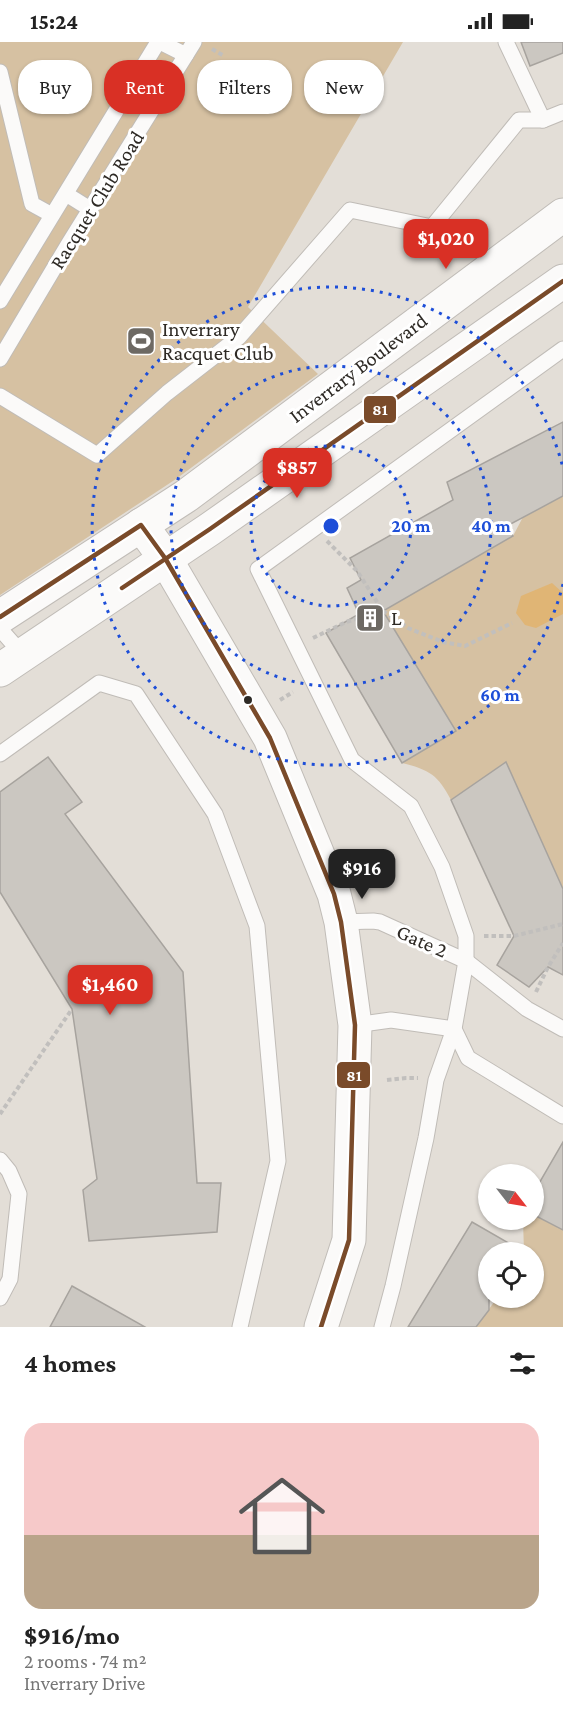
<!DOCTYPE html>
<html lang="en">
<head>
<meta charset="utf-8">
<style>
	:root { --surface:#fff; --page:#f2f2f2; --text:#222; --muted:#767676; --accent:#d93025 }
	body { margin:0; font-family:"Crimson Pro",serif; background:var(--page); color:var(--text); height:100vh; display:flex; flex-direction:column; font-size:22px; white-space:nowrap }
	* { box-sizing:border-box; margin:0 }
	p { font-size:20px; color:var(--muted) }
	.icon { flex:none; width:33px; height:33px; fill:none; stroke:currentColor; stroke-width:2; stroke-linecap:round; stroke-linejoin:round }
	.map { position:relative; height:1285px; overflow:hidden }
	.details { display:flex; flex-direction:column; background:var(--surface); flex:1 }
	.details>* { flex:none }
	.hud { position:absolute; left:18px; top:18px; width:528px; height:54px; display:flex; gap:12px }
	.needle { width:39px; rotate:121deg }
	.buttons { position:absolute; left:478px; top:1122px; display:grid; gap:12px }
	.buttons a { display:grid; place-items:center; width:66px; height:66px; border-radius:50%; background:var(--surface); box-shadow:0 2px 4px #0004; font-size:30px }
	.price { position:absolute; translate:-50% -51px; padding:0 14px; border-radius:12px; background:var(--accent); color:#fff; font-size:20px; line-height:39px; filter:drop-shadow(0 2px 3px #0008) }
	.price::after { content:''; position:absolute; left:50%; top:36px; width:18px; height:14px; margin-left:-9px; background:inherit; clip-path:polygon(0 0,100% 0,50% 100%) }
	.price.on { background:#222; color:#fff }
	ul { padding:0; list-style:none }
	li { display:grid; align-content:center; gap:12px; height:318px; padding:0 24px }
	li span { display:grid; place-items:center; height:186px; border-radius:18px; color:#555 }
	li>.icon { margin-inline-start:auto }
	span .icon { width:108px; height:108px; fill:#fffc; stroke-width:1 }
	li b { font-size:26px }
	h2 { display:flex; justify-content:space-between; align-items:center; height:72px; padding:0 24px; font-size:26px }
	.chip { padding:0 21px; border-radius:24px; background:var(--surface); box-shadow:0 2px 4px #0004; font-size:21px; line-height:54px }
	.chip.on { background:var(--accent); color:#fff }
	.status { display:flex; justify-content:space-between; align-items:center; height:42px; padding:0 30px; background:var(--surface); direction:ltr }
	.status svg { height:16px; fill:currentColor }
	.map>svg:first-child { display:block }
	.green { fill:#d6c1a2 }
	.water { fill:#e0b575 }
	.building { fill:#cbc7c1; stroke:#a7a39e; stroke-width:1.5 }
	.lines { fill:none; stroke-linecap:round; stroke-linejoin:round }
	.service-casing { stroke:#c0bcb7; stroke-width:17 }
	.tertiary-casing { stroke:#c0bcb7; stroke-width:35 }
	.path { stroke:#c1bfbd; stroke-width:4; stroke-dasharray:4.5 3; stroke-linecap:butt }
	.service { stroke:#fbfaf9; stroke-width:15 }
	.tertiary { stroke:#fbfaf9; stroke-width:33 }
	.bus-1-casing { stroke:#fff; stroke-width:9 }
	.bus-1 { stroke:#7a4b2a; stroke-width:4.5 }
	.ring { fill:none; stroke:#1d4ed8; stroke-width:3; stroke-dasharray:3 6 }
	.bus-dot { fill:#2e2a25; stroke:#fff; stroke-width:2 }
	.labels { text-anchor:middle; stroke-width:6; stroke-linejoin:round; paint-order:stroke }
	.street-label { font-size:21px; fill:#2e2a25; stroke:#fff }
	.poi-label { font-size:21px; fill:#2e2a25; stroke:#fff; text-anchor:start }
	.centre { fill:#1d4ed8; stroke:#fff; stroke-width:3 }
	.ring-label { font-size:18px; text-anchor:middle; font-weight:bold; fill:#1d4ed8; stroke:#fff; stroke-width:6; stroke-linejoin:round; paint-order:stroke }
	.line-badge { stroke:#fff; stroke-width:2 }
	.badge-label { font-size:16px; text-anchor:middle; font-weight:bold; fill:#fff }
</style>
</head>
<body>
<div class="status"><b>15:24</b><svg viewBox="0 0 49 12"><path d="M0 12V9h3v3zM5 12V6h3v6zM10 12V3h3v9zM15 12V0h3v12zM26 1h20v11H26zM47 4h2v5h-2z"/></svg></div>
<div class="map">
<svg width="563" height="1285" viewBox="0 0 563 1285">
	<rect width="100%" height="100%" fill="#e3ded7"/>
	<g class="green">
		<path d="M0,0H403L248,265L318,332L176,437L0,553Z"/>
		<path d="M563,454V847L506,721L451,758C438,733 430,728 402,721L456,689L383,569L513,494L523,475Z"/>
		<path d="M534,1173L563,1188V1285H476L497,1256H534V1210H524L523,1178H534Z"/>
	</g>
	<path class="water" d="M552,541L563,551V572L536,586L525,583L516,571L521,554Z"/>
	<g class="building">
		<path d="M521,0H563V11L530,24Z"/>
		<path d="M563,380V454L507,484L513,494L383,569L456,689L402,721L326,591L359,572L347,546L361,538L350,516L453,458L447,440Z"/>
		<path d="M48,715L82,760L65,772L183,930L197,1141H221L217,1190L89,1199L83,1148L97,1137L72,967L0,850V750Z"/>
		<path d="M506,720L563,847V933L548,925L529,945L497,923L514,894L451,758Z"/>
		<path d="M563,1100V1188L534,1173V1150Z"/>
		<path d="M472,1180L524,1210H489V1268L476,1285H408Z"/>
		<path d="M72,1244L145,1285H50Z"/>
	</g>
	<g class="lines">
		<g class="service-casing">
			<g id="service">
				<path d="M160,0L186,13"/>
				<path d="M506,0L543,78L563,70"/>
				<path d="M0,30L32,162L52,173"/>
				<path d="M66,152L90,167"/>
				<path d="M0,259L158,0"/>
				<path d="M0,317L69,201L194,0"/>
				<path d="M0,354L97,413L167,351L239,295L350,168L432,185L519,78H543"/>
				<path d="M0,587L23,613"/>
				<path d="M0,712L99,641L136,652L215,772L257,884L278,1119L240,1285"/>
				<path d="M341,880L373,879L380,880L466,919L527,967L563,987"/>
				<path d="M355,983L391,978L454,987L468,1016L563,1074"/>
				<path d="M0,1118L9,1129L19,1152L10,1237L0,1256"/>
				<path d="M382,1285L393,1244L426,1096L436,1038L454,987L466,919V894L442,825L411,764L352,718L258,527L563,307"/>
			</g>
		</g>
		<g class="tertiary-casing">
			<g id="tertiary">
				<path d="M141,483L165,516L270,696L334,852L341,880L355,983L349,1198L321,1285"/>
				<path d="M0,575L186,454L563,173"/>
				<path d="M0,628L210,487L563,239"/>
			</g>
		</g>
		<g class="path">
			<path d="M212,7L224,14"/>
			<path d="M327,499L357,529L383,569"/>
			<path d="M313,596L346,580L383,569L408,586L443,600L465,604L512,581"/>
			<path d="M280,658L293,650"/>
			<path d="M484,894H514L563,882"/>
			<path d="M536,950L548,925L563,901"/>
			<path d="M387,1038L406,1036H418"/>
			<path d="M0,1072L72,967"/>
		</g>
		<use href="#service" class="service"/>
		<use href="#tertiary" class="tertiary"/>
		<g class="bus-1-casing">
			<g id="bus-1">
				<path d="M122,546L210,487L563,239"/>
				<path d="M0,575L141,483L165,516L270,696L334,852L341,880L355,983L349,1198L321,1285"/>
			</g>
		</g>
		<use href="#bus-1" class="bus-1"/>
	</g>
	<g class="ring">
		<circle cx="331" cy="484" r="80"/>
		<circle cx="331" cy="484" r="160"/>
		<path d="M563 542A239 239 0 1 1 563 426"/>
	</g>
	<defs>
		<g id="stadium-square" transform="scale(1.5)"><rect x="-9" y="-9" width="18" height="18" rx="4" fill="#6d6963" stroke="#fff"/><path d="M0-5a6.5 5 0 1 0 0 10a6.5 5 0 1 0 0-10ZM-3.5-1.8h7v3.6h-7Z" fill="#fff"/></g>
		<g id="building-square" transform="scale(1.5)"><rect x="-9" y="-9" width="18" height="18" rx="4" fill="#6d6963" stroke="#fff"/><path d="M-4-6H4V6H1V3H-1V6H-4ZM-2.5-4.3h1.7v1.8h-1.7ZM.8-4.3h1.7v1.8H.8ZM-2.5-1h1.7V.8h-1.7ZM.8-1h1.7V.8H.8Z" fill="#fff"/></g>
	</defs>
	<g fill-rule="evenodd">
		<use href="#stadium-square" x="141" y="299"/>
		<use href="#building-square" x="370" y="576"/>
	</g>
	<circle class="bus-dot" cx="248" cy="658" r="5"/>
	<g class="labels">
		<g class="street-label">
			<text transform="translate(97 158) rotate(-58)" y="7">Racquet Club Road</text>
			<text transform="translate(358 326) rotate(-37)" y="7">Inverrary Boulevard</text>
			<text transform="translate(422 899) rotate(24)" y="7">Gate 2</text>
		</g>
		<g class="poi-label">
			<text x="162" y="294">Inverrary<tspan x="162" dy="24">Racquet Club</tspan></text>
			<text x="391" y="583">L</text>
		</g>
	</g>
	<circle cx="331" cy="484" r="9" class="centre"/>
	<g class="ring-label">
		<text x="411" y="490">20 m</text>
		<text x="491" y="490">40 m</text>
		<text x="500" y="659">60 m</text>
	</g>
	<g class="line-badge">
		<rect x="363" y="353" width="34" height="29" rx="6" fill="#7a4b2a"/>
		<rect x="336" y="1019" width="35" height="28" rx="6" fill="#7a4b2a"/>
	</g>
	<g class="badge-label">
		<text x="380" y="373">81</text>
		<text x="354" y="1039">81</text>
	</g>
</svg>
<div class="buttons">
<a><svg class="needle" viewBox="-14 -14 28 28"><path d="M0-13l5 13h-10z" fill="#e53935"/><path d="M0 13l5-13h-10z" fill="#767676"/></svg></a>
<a><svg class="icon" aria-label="locate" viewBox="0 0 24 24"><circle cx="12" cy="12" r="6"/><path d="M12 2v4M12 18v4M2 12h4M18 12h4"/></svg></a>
</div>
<b class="price" style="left:446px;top:228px">$1,020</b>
<b class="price" style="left:297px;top:457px">$857</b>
<b class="price on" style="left:362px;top:858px">$916</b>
<b class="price" style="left:110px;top:974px">$1,460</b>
<div class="hud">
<a class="chip">Buy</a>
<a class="chip on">Rent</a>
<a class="chip">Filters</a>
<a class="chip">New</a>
</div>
</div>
<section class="details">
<h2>4 homes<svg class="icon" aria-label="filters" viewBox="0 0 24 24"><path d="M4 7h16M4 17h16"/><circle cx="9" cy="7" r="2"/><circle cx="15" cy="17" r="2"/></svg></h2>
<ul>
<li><span style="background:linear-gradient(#f6c9c9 60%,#b9a48a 0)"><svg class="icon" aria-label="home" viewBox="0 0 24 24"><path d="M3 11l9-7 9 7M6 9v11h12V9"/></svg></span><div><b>$916/mo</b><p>2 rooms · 74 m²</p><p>Inverrary Drive</p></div></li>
</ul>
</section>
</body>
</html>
